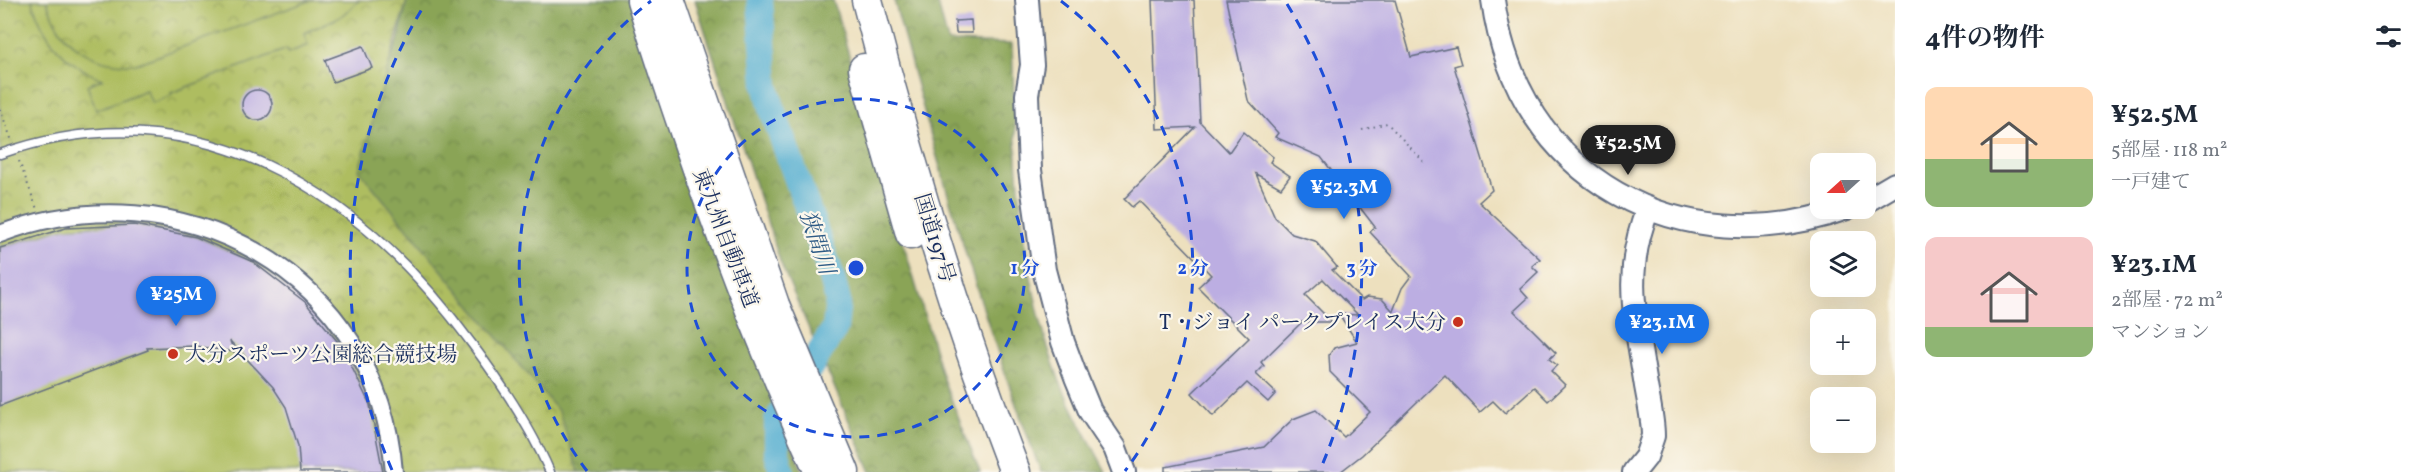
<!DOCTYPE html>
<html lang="ja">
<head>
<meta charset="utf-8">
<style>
	:root { --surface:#fff; --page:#f2f2f3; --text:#1f2937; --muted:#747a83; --accent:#1a73e8 }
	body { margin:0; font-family:Vollkorn,"Noto Serif JP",serif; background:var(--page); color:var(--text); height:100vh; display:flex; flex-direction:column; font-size:22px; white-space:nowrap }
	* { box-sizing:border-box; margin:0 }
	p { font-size:20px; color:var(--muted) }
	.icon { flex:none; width:33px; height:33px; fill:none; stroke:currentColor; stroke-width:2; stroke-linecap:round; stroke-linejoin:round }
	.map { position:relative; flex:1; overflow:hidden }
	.side { display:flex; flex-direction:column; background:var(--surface); width:540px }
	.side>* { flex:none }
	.needle { width:39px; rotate:249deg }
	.controls { position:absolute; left:1810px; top:153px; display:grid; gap:12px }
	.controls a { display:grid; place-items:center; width:66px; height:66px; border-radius:12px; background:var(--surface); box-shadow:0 6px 24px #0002; font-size:30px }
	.price { position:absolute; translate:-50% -51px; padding:0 14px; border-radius:21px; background:var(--accent); color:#fff; font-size:20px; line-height:39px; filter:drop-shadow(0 2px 3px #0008) }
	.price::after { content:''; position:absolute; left:50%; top:36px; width:18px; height:14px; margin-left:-9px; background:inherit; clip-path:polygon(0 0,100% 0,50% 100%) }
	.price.current { background:#222; color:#fff }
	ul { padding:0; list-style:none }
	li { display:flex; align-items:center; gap:18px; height:150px; padding:0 30px }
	li span { display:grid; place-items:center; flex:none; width:168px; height:120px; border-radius:12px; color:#555 }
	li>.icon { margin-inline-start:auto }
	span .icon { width:72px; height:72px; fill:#fffc; stroke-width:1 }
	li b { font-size:26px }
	h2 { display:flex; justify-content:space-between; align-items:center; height:72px; padding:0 30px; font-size:26px }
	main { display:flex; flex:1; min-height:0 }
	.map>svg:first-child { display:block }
	.forest { fill:url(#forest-crowns); stroke:#526a5a; stroke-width:1.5 }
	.park { fill:url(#park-crowns); stroke:#64765f; stroke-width:1.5 }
	.garden { fill:#aebd60; stroke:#64765f; stroke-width:1.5 }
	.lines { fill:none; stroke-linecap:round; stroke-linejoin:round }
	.river { stroke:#52add0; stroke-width:26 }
	.building { fill:#bcaee2 }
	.lane-casing { stroke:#646d80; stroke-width:11 }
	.street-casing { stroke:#646d80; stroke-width:20 }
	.secondary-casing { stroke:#646d80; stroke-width:26 }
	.highway-casing { stroke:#646d80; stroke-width:33 }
	.path { stroke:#646d80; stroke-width:2; stroke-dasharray:1.5 4.5; stroke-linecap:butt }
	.lane { stroke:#fff; stroke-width:8 }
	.street { stroke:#fff; stroke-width:16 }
	.secondary { stroke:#fff; stroke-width:22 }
	.highway { stroke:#fff; stroke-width:30 }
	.ring { fill:none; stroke:#1d4ed8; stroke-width:3; stroke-dasharray:10 8 }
	.poi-dot { fill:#c8321e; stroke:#fbf7ec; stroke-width:2 }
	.labels { text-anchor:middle; stroke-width:4.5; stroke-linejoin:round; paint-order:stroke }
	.street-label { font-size:21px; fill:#1b2f5e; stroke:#fbf7ec }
	.poi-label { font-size:21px; fill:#1b2f5e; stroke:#fbf7ec; text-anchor:end }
	.water-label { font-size:22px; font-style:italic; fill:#2e5b86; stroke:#fbf7ec }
	.centre { fill:#1d4ed8; stroke:#fbf7ec; stroke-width:3 }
	.ring-label { font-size:18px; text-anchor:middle; font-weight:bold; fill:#1d4ed8; stroke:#fbf7ec; stroke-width:4.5; stroke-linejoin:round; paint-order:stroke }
</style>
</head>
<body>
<main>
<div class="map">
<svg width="1895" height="472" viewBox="0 0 1895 472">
	<defs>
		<pattern id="forest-crowns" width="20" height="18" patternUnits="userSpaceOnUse" patternTransform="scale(1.5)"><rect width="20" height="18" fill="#8aa456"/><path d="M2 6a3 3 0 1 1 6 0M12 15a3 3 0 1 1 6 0" fill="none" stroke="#70864a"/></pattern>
		<pattern id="park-crowns" width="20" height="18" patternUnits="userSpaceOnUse" patternTransform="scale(1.5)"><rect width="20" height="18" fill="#aebd60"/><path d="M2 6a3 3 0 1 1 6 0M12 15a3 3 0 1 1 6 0" fill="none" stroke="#8d9a52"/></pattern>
	</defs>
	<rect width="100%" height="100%" fill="#fbf7ec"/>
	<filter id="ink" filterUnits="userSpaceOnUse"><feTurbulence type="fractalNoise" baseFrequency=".0167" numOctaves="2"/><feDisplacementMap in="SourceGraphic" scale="12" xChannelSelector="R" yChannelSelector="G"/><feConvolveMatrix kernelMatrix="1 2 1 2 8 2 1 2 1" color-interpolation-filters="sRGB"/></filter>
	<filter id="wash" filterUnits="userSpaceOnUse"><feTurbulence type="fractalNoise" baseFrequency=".008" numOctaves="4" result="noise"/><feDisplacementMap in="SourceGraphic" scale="24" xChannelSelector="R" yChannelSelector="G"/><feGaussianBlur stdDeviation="1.35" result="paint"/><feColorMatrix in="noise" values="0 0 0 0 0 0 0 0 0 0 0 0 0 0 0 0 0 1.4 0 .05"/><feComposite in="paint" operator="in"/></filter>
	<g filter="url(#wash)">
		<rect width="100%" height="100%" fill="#ede0be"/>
		<g class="forest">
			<path d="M407,0H632L768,384L803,472H573L343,178L398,41Z"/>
			<path d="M695,0H833L943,379L980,472H871L781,264Z"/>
			<path d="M894,0H937L948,42L1012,44C1016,155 1018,268 1057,374C1069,407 1090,440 1106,472H1041C982,318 936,160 894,0Z"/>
		</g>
		<path class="park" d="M0,0H407L359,170L559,412L579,472H0Z"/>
		<g class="garden">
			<path d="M32,0H47C58,44 92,66 136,64L312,0H360L340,17L304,33L308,45L288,53L287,49L171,93L172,95L152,103L146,90L96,110L87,85L102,79C65,64 43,39 32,0Z"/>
			<path d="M117,223C250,227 379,332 383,472H0V248L57,229Z"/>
		</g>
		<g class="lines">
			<path class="river" d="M760,0L766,85L773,112L831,274L838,301L835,328L777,420V453L782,472"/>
		</g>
		<g id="blocks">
			<g class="building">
				<path d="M1152,0H1194L1200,122L1229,152L1243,132L1273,157L1270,162L1290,176L1281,188L1256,174L1275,217L1292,234L1315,241L1337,267L1332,270L1362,300L1367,297L1382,299L1393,311L1402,288L1411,276L1370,232L1375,227L1321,157L1275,137L1278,133L1248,100L1226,0H1395L1411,57L1456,47L1461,64L1454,66L1492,190L1479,202L1540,259L1532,266L1538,272L1520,289L1528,298L1514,311L1556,353L1549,359L1557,365L1551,371L1565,385L1548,401L1534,387L1505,413L1493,401L1480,412L1445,375L1362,455L1340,472H1165V467L1264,447L1293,419L1316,410L1344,437L1370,412L1330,372L1329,355L1334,348L1357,342L1339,314L1358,315L1323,279L1305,295L1332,322H1302L1261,362L1264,366L1256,374L1276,393L1268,402L1247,383L1213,416L1192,393L1249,338L1198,287L1211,275L1139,201L1132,207L1124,199L1195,127L1157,129Z"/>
				<path d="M971,20L972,33H956L955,21Z"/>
				<path d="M363,46L372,68L333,82L325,60Z"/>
				<circle cx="257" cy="105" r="15"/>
				<path d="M134,225L196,237L253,262L305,302L342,347L370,405L383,472H300L298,446L286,407L273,387L230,341L234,352L195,346L147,348L148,350L0,406V248L66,228Z"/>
			</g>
		</g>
	</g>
	<g filter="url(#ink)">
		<use href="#blocks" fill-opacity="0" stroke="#646d80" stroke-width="1.5"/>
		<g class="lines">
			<g class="lane-casing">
				<path id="lane" d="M0,154C196,85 358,189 472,344C502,384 530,426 550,472"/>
			</g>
			<g class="street-casing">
				<path id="street" d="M0,234C179,165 379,274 394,472"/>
			</g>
			<g class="secondary-casing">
				<g id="secondary">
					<path d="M1027,0L1032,65L1027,95L1030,170L1044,270L1063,342L1076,377L1090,411L1115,448L1124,472"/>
					<path d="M1493,0C1517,179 1681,267 1847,208"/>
					<path d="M1866,201L1895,184"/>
					<path d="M1634,472L1646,457L1653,436C1653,420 1649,403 1646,386C1636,322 1622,272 1648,209"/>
				</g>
			</g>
			<g class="highway-casing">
				<g id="highway">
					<path d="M642,0C692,160 750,320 820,472"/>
					<path d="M669,0L774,305L844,472"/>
					<path d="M867,0C908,160 956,318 1015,472"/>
					<path d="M864,69L911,234"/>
				</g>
			</g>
			<g class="path">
				<path d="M0,109L12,141"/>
				<path d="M1362,130L1387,123L1424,162"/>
				<path d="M19,161L37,209"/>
			</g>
			<use href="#lane" class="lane"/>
			<use href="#street" class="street"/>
			<use href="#secondary" class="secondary"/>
			<use href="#highway" class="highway"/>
		</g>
	</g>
	<g class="ring">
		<circle cx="856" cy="268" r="169"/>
		<path d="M587 471A337 337 0 0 1 651 1M1061 1A337 337 0 0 1 1125 471"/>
		<path d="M392 470A506 506 0 0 1 425 4M1287 4A506 506 0 0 1 1320 470"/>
	</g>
	<g class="poi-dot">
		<circle cx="1458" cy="322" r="6"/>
		<circle cx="173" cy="354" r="6"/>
	</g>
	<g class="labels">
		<g class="street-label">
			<text transform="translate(726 238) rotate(69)" y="7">東九州自動車道</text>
			<text transform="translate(935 238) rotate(73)" y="7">国道197号</text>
		</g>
		<g class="poi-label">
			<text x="1446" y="329">T・ジョイ パークプレイス大分</text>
			<text x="185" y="361" text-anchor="start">大分スポーツ公園総合競技場</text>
		</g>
		<g class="water-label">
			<text transform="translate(818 242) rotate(71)" y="8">狭間川</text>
		</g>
	</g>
	<circle cx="856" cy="268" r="9" class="centre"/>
	<g class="ring-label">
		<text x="1025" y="274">1 分</text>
		<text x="1193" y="274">2 分</text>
		<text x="1362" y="274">3 分</text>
	</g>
</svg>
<div class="controls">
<a><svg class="needle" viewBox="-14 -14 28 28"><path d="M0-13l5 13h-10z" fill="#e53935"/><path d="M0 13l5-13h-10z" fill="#747a83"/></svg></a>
<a><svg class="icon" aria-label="layers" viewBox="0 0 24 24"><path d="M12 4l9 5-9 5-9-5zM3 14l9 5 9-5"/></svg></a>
<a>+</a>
<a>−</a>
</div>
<b class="price current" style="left:1628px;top:176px">¥52.5M</b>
<b class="price" style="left:1344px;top:220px">¥52.3M</b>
<b class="price" style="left:176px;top:327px">¥25M</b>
<b class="price" style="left:1662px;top:355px">¥23.1M</b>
</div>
<section class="side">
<h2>4件の物件<svg class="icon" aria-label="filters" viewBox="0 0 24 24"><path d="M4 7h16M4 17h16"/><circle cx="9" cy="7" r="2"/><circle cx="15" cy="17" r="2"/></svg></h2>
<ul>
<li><span style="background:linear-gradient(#ffd9b3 60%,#8fb573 0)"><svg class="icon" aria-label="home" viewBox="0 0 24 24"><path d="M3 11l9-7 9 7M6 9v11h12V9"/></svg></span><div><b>¥52.5M</b><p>5部屋 · 118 m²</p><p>一戸建て</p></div></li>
<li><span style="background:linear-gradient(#f6c9c9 75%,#8fb573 0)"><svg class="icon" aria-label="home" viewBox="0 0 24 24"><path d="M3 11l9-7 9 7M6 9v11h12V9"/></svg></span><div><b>¥23.1M</b><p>2部屋 · 72 m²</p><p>マンション</p></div></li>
</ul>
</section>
</main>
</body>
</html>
